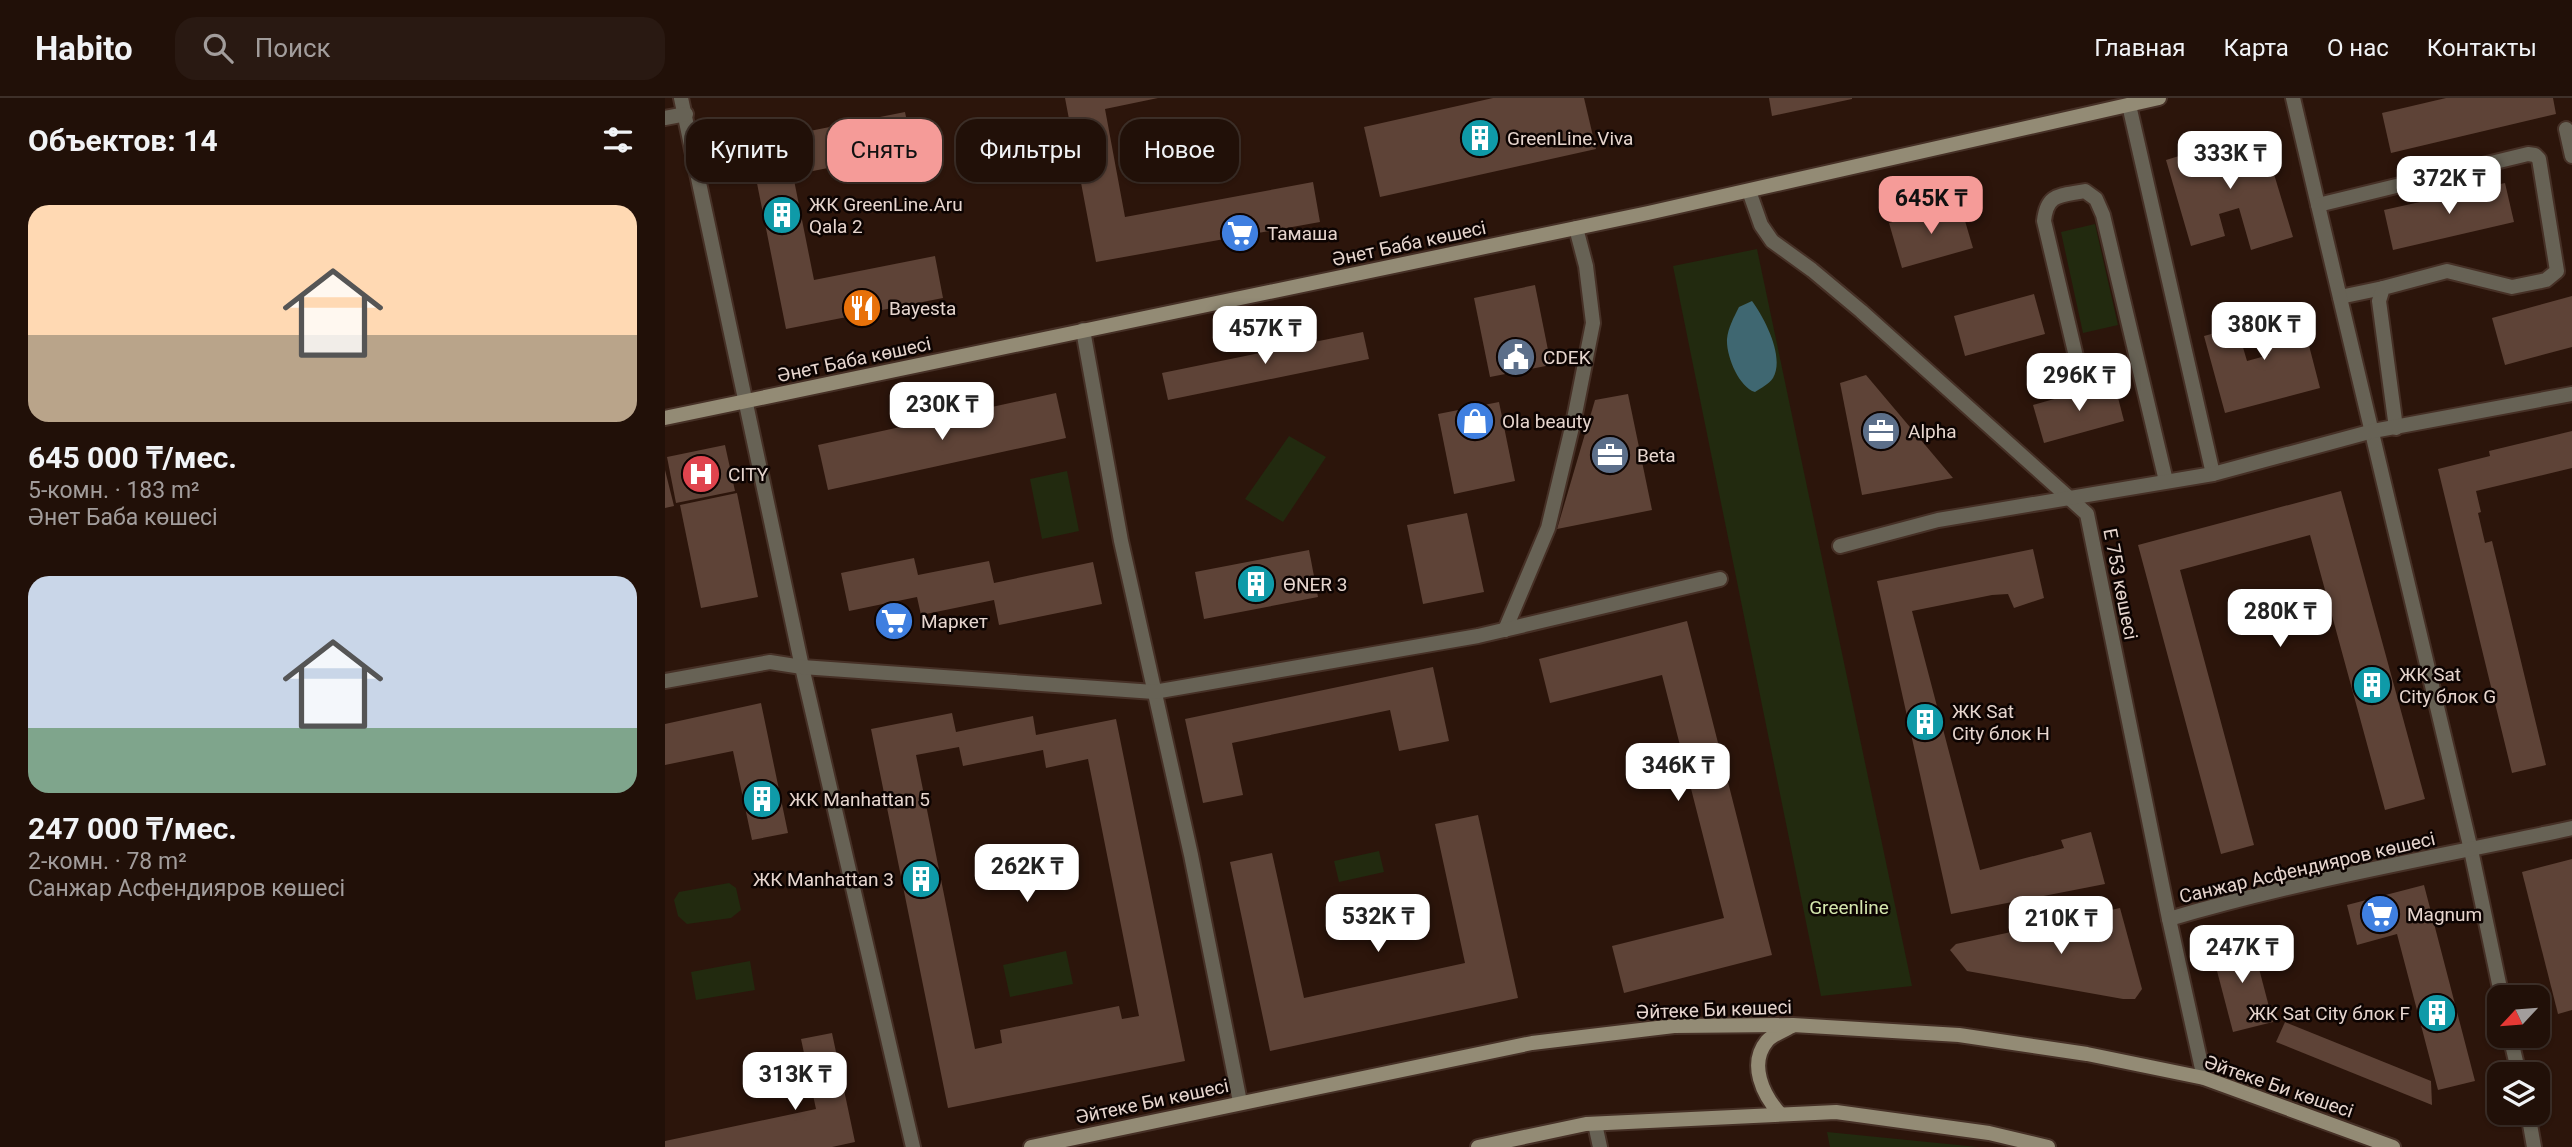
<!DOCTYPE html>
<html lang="ru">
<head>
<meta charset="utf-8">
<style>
	:root { --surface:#211008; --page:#291912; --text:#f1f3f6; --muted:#a29d9c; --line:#3e3029; --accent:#f59b98 }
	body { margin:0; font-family:Roboto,sans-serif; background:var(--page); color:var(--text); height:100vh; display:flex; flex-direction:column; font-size:26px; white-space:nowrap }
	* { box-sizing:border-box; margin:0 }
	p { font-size:23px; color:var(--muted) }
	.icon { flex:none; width:38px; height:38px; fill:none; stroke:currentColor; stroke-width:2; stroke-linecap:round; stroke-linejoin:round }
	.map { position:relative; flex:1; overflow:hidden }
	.drawer { display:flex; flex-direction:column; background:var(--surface); width:665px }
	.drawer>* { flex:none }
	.banner { position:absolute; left:21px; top:21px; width:665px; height:63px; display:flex; gap:14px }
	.needle { width:46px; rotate:244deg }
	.buttons { position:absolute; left:1822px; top:887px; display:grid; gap:14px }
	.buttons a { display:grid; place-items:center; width:63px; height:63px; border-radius:14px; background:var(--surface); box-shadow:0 2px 5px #0004,0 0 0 2px var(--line); font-size:35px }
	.price { position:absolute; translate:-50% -60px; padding:0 16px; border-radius:14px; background:#fff; color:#222; font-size:23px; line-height:46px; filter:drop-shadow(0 2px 4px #0008) }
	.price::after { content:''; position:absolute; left:50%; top:42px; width:21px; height:16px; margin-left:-10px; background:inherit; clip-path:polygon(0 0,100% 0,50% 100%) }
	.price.selected { background:var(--accent); color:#111 }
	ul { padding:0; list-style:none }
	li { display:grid; align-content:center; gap:14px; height:371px; padding:0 28px }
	li span { display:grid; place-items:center; height:217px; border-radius:21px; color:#555 }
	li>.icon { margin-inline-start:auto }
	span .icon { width:126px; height:126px; fill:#fffc; stroke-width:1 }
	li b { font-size:30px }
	h2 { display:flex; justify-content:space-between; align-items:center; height:84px; padding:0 28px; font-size:30px }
	.tag { padding:0 24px; border-radius:21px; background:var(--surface); box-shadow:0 2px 5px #0004,0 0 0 2px var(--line); font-size:24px; line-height:63px }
	.tag.selected { background:var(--accent); color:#111 }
	header { display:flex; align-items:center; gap:42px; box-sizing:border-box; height:98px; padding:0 35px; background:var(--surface); border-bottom:2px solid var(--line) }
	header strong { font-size:33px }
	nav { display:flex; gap:38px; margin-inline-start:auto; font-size:24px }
	.search { width:490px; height:63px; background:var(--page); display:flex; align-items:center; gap:18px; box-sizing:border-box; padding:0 24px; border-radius:21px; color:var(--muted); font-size:26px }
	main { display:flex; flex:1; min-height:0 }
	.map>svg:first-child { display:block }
	.green { fill:#222a0f }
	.water { fill:#3f6771 }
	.building { fill:#5e4337; fill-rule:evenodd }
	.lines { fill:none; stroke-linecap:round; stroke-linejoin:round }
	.street-casing { stroke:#463026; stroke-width:18 }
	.secondary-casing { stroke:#463026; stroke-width:18 }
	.street { stroke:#676255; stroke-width:14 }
	.secondary { stroke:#938b75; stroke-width:14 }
	.labels { text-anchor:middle; stroke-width:5; stroke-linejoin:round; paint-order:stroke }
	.poi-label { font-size:19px; fill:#e6d5ce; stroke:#0d0402; text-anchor:start }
	.street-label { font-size:19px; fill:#e6d5ce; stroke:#0d0402 }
	.park-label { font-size:19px; fill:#d3e5ac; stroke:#0d0402 }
</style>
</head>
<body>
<header>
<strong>Habito</strong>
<div class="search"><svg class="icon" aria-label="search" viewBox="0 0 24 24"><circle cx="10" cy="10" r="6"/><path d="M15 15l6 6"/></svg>Поиск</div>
<nav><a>Главная</a><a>Карта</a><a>О нас</a><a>Контакты</a></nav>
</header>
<main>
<section class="drawer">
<h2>Объектов: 14<svg class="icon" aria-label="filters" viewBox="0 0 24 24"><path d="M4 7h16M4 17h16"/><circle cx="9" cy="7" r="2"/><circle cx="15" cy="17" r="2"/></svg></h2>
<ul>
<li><span style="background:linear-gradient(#ffd9b3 60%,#b9a48a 0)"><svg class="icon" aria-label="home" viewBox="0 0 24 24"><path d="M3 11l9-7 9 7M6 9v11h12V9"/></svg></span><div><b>645 000 ₸/мес.</b><p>5-комн. · 183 m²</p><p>Әнет Баба көшесі</p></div></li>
<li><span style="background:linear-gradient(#c9d6e8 70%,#7fa58c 0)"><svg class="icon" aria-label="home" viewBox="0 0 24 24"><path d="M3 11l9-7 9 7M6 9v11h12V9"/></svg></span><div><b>247 000 ₸/мес.</b><p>2-комн. · 78 m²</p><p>Санжар Асфендияров көшесі</p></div></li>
</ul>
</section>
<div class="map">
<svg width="1907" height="1049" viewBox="0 0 1907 1049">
	<rect width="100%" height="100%" fill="#2c150b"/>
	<g class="green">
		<path d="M1430,126L1453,227L1418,235L1396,134Z"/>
		<path d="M1092,151L1247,888L1156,898L1008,168Z"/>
		<path d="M624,338L661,359L618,424L580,401Z"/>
		<path d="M402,373L414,433L377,441L365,381Z"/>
		<path d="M714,753L719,774L674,784L669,763Z"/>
		<path d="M64,785L71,790L76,812L66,820L22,826L13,818L9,802L14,794Z"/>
		<path d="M401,853L408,886L345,899L338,867Z"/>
		<path d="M85,863L90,892L31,902L26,874Z"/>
		<path d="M1162,1034L1313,1049H1165Z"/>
	</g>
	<path class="water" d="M1087,203C1100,221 1120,259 1108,280C1104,286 1096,290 1090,294C1074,289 1061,258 1062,241C1063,230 1069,219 1074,209Z"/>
	<g class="building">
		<path d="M400,0H493L440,11L460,119L648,84L655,124L431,164Z"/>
		<path d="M828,0H919L931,51L715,99L699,29Z"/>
		<path d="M1104,0H1187V1L1107,18Z"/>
		<path d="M1781,0H1888L1891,16L1726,55L1717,15Z"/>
		<path d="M240,14L248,53L128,77L149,182L270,158L278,200L121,231L84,45Z"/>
		<path d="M1596,33L1628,139L1586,152L1574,110L1554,116L1560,138L1526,148L1501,62Z"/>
		<path d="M1840,85L1849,124L1728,152L1719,112Z"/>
		<path d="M1295,106L1308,150L1237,170L1224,125Z"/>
		<path d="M870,187L886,267L825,279L809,200Z"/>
		<path d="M1369,196L1380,236L1300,258L1289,218Z"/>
		<path d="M1907,198V249L1840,267L1827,220Z"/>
		<path d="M1633,205L1655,290L1560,315L1539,238L1572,229L1582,263L1604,257L1593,215Z"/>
		<path d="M698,234L704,261L503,302L497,275Z"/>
		<path d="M1201,277L1288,380L1197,397L1175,285Z"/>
		<path d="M1449,284L1459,323L1379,345L1368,307Z"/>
		<path d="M391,295L401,340L163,392L153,347Z"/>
		<path d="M963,296L987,412L892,431L930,302Z"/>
		<path d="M834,304L850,383L789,396L773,316Z"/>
		<path d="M1907,333V370L1811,393L1816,414L1813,415L1820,445L1827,443L1881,667L1847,675L1773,371L1825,358L1824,353Z"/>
		<path d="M60,347L70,393L11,405L2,359Z"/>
		<path d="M0,372L9,408L0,410Z"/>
		<path d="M1676,393L1760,701L1720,712L1645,437L1515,472L1589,747L1556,756L1473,447Z"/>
		<path d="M72,395L93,499L36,510L15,407Z"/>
		<path d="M802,415L819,494L758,506L742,427Z"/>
		<path d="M1368,451L1379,500L1349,510L1343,496L1327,497L1247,513L1315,772L1399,750L1396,742L1426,734L1440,786L1286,816L1212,483Z"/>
		<path d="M644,452L653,499L539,521L530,474Z"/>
		<path d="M249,460L253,477L324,463L329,485L428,464L437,506L334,527L329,502L256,517L252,499L184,513L176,475Z"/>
		<path d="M1022,523L1107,857L959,895L947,848L1059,820L997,577L885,605L874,561Z"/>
		<path d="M768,569L784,643L734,653L725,612L567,645L578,697L538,705L520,621Z"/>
		<path d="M96,605L123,735L87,742L68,653L0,667V626Z"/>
		<path d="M287,615L291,634L368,618L371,637L451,621L520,963L283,1010L206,631ZM294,649L298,668L378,652L381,670L423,661L474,918L457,921L454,908L335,932L337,945L310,951L251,657Z"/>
		<path d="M813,717L853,900L605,953L565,764L607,755L639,900L800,865L770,726Z"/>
		<path d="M1907,761V912L1893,916L1857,774Z"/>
		<path d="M1759,787L1810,983L1773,992L1732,836L1692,847L1682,807Z"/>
		<path d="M1455,810L1477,891L1470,901H1458L1302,873L1285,852L1291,846Z"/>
		<path d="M1586,840L1608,924L1568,934L1546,850Z"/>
		<path d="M1620,924L1766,983L1767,1007L1611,944Z"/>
		<path d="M167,935L190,1044L167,1049H0V1043L151,1011L136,941Z"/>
	</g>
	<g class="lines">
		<g class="street-casing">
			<g id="street">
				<path d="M16,0L137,569L248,1049"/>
				<path d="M1628,0L1653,107"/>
				<path d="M1464,7L1548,376"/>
				<path d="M0,20L21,16"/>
				<path d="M1901,31L1907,58"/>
				<path d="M1084,93L1096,127L1107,143L1147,172L1196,213L1422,416L1504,821"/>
				<path d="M1675,199L1718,190"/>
				<path d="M418,232L456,443L526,757L575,1004"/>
				<path d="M1413,267L1379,123C1382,95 1395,98 1420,93L1431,101L1438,117L1501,383"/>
				<path d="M1731,330L1714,203L1718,190L1782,173L1847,189L1881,182L1892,173L1874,61L1870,57L1863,56L1653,107L1806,752L1837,900"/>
				<path d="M1175,448L1273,422L1548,376L1708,333L1907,296"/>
				<path d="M840,532L883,430L909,321L928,225L921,168L911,130"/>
				<path d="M0,583L105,564L137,569L489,594L813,538L1055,481"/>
				<path d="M1845,938L1854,976"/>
				<path d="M1539,980L1504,821C1636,782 1772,759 1907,730"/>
				<path d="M1863,1015L1869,1049"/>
				<path d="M930,1026L935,1049"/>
			</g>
		</g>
		<g class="secondary-casing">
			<g id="secondary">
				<path d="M0,320L983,115L1494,0"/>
				<path d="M1115,1016C1098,997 1083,966 1102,943C1107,937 1120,932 1127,928"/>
				<path d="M366,1049L867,945L1009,928L1128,927L1294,937L1422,956L1539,980L1728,1049"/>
				<path d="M813,1049L921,1026L1171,1014L1324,1035L1383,1049"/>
			</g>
		</g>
		<use href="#street" class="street"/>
		<use href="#secondary" class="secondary"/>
	</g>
	<defs>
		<g id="building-disc" transform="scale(2.0125)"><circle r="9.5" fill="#0f9aa8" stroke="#0d0402"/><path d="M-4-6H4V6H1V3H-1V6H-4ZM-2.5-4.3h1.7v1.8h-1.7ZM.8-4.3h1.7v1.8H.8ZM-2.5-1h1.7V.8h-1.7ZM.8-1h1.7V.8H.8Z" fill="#fff"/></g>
		<g id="supermarket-disc" transform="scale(2.0125)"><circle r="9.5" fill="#3f7fe0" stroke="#0d0402"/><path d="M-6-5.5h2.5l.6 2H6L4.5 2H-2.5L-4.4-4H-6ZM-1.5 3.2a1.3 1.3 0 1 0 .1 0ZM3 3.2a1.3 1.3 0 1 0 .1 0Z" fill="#fff"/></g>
		<g id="restaurant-disc" transform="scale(2.0125)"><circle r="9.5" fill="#e8710a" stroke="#0d0402"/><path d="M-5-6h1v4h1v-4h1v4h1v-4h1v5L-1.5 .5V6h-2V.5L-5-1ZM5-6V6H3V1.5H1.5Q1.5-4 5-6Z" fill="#fff"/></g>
		<g id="civic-disc" transform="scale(2.0125)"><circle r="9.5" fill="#5c6f8a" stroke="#0d0402"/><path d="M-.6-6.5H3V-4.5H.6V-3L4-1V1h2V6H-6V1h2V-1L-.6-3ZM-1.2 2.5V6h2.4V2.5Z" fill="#fff"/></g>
		<g id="shop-disc" transform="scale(2.0125)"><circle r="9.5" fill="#3f7fe0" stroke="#0d0402"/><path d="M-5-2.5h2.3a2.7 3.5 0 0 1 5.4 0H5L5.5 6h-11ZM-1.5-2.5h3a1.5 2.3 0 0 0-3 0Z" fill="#fff"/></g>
		<g id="office-disc" transform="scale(2.0125)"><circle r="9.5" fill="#5c6f8a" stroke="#0d0402"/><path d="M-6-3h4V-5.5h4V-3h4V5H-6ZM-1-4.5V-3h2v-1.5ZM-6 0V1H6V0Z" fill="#fff"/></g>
		<g id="hospital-disc" transform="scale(2.0125)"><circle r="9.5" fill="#e0444e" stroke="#0d0402"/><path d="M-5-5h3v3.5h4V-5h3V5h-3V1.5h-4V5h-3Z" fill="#fff"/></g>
	</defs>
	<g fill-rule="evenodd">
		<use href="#building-disc" x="815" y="40"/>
		<use href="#building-disc" x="117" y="117"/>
		<use href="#supermarket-disc" x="575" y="135"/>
		<use href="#restaurant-disc" x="197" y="210"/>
		<use href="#civic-disc" x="851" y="259"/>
		<use href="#shop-disc" x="810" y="323"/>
		<use href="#office-disc" x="1216" y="333"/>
		<use href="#office-disc" x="945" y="357"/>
		<use href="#hospital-disc" x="36" y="376"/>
		<use href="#building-disc" x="591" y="486"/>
		<use href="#supermarket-disc" x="229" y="523"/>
		<use href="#building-disc" x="1707" y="587"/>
		<use href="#building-disc" x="1260" y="624"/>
		<use href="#building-disc" x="97" y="701"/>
		<use href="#building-disc" x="256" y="781"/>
		<use href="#supermarket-disc" x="1715" y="816"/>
		<use href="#building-disc" x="1772" y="915"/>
	</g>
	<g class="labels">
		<g class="poi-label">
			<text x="842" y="47">GreenLine.Viva</text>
			<text x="144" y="113">ЖК GreenLine.Aru<tspan x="144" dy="22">Qala 2</tspan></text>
			<text x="602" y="142">Тамаша</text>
			<text x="224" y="217">Bayesta</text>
			<text x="878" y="266">CDEK</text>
			<text x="837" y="330">Ola beauty</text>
			<text x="1243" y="340">Alpha</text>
			<text x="972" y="364">Beta</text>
			<text x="63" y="383">CITY</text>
			<text x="618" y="493">ӨNER 3</text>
			<text x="256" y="530">Маркет</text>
			<text x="1734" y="583">ЖК Sat<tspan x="1734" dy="22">City блок G</tspan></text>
			<text x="1287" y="620">ЖК Sat<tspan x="1287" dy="22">City блок H</tspan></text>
			<text x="124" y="708">ЖК Manhattan 5</text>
			<text x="229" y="788" text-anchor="end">ЖК Manhattan 3</text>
			<text x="1742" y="823">Magnum</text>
			<text x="1745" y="922" text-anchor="end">ЖК Sat City блок F</text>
		</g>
		<g class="street-label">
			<text transform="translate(744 145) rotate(-12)" y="7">Әнет Баба көшесі</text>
			<text transform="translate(189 261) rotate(-12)" y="7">Әнет Баба көшесі</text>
			<text transform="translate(1456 486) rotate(79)" y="7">Е 753 көшесі</text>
			<text transform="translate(1642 769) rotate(-13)" y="7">Санжар Асфендияров көшесі</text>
			<text transform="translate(1049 911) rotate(-2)" y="7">Әйтеке Би көшесі</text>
			<text transform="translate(1614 988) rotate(19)" y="7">Әйтеке Би көшесі</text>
			<text transform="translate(487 1003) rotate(-12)" y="7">Әйтеке Би көшесі</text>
		</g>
		<g class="park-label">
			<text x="1184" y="816">Greenline</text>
		</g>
	</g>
</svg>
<div class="buttons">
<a><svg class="needle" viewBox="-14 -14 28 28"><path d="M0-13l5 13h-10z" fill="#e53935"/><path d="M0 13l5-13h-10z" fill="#a29d9c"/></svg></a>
<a><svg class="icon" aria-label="layers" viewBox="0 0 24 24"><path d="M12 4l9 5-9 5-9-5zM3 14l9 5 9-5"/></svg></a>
</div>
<b class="price" style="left:1565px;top:93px">333K ₸</b>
<b class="price" style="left:1784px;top:118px">372K ₸</b>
<b class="price selected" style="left:1266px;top:138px">645K ₸</b>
<b class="price" style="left:1599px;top:264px">380K ₸</b>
<b class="price" style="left:600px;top:268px">457K ₸</b>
<b class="price" style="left:1414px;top:315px">296K ₸</b>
<b class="price" style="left:277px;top:344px">230K ₸</b>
<b class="price" style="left:1615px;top:551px">280K ₸</b>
<b class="price" style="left:1013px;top:705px">346K ₸</b>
<b class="price" style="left:362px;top:806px">262K ₸</b>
<b class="price" style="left:713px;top:856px">532K ₸</b>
<b class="price" style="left:1396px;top:858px">210K ₸</b>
<b class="price" style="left:1577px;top:887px">247K ₸</b>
<b class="price" style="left:130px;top:1014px">313K ₸</b>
<div class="banner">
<a class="tag">Купить</a>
<a class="tag selected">Снять</a>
<a class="tag">Фильтры</a>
<a class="tag">Новое</a>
</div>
</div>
</main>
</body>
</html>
